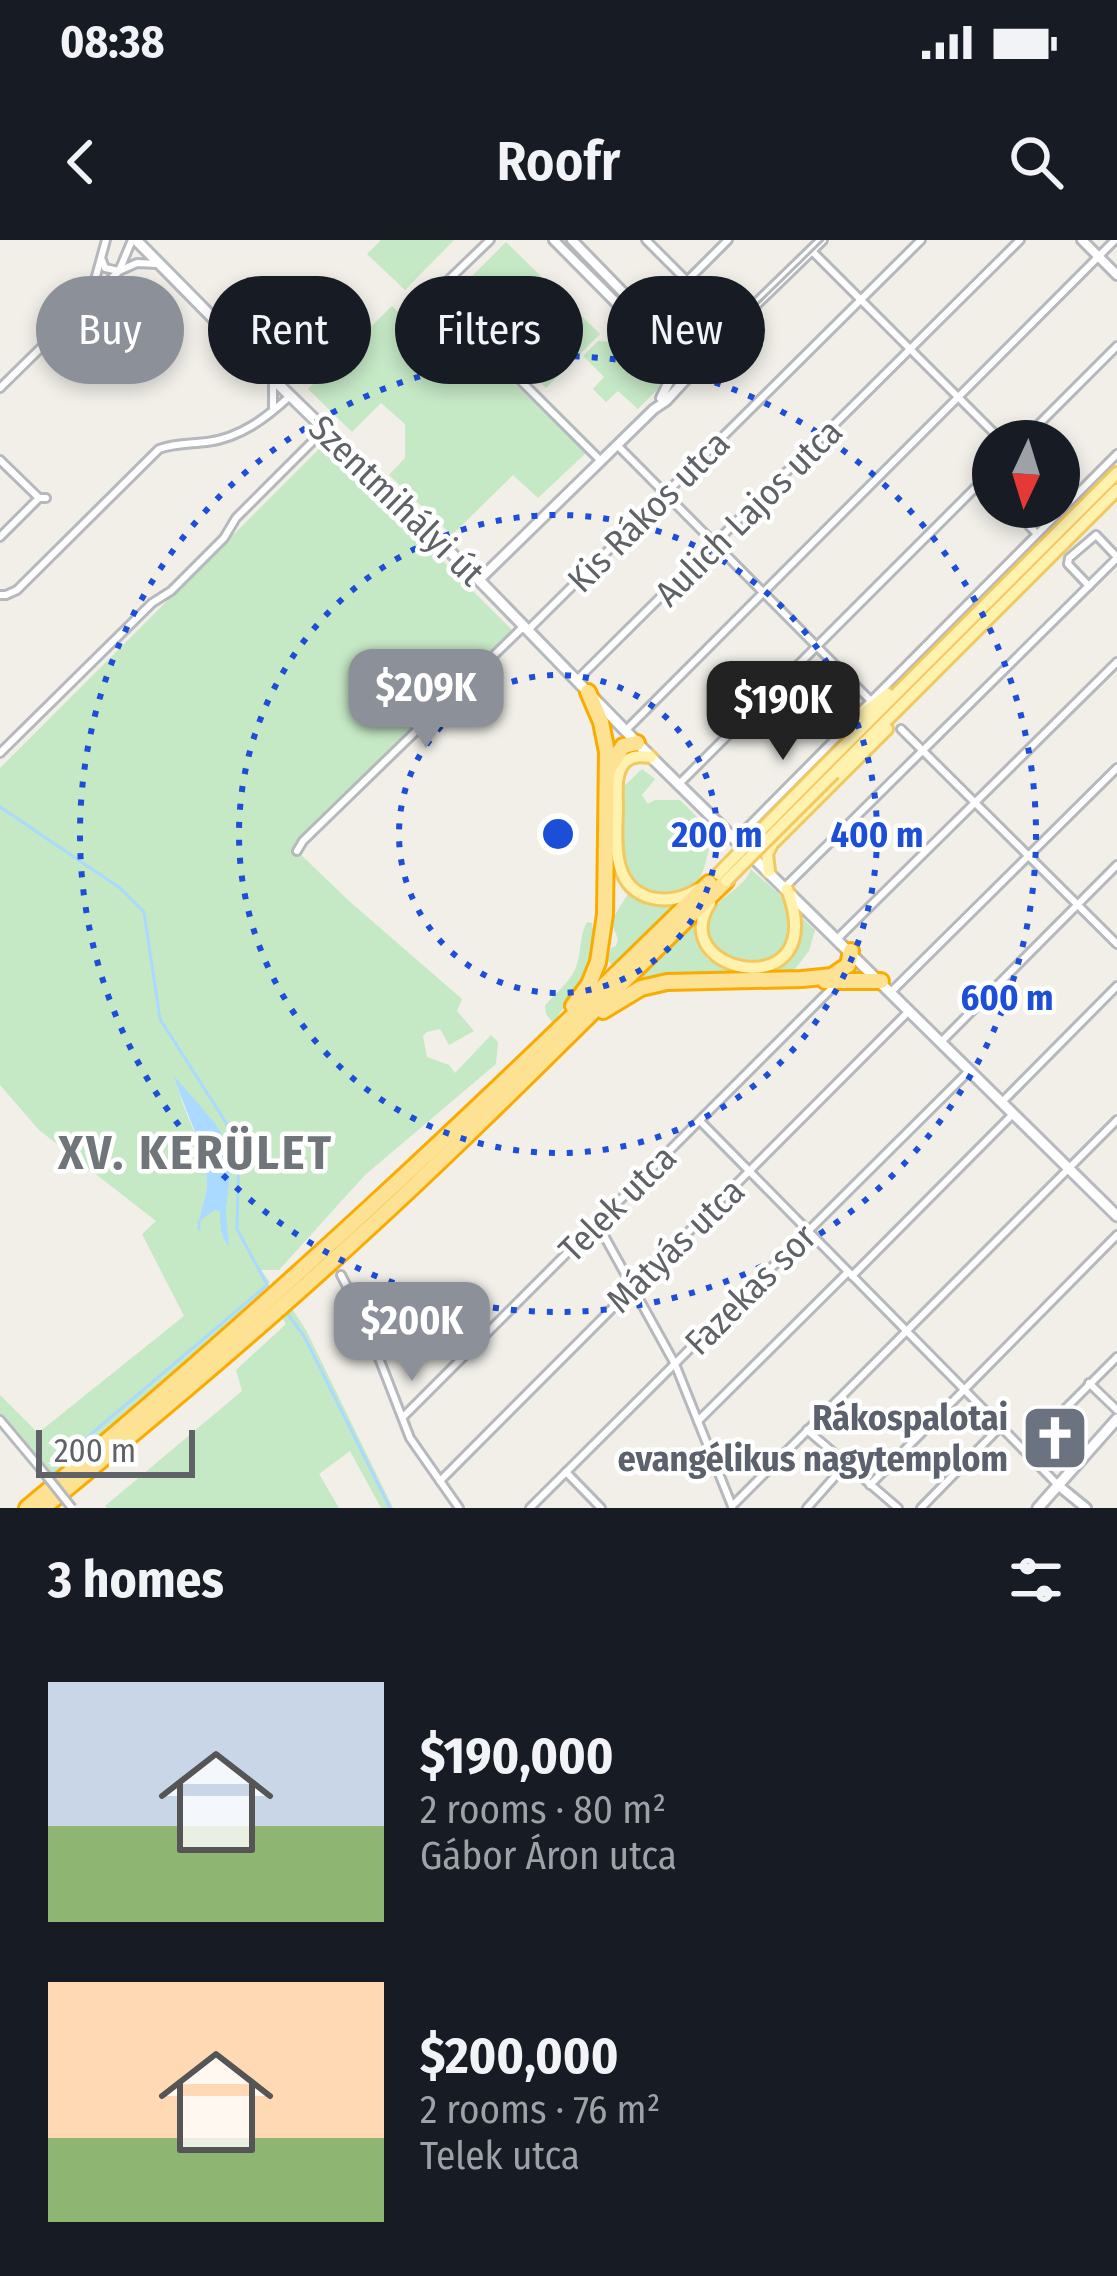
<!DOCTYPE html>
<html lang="en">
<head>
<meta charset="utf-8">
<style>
	:root { --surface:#171b24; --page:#242831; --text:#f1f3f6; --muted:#9ea1a6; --accent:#8c9099 }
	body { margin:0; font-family:"Fira Sans Condensed",sans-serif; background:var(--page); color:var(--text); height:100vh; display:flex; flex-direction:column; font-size:45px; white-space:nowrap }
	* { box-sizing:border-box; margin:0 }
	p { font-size:39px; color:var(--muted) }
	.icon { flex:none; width:66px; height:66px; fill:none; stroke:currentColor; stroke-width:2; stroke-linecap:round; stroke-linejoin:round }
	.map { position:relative; height:1268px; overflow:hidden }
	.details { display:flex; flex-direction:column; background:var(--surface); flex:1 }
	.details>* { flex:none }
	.guide { position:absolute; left:36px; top:36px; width:1047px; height:108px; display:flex; gap:24px }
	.needle { width:78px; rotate:184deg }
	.controls { position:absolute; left:972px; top:180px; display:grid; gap:24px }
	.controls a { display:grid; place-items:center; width:108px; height:108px; border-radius:50%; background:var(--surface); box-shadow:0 6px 18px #0003; font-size:60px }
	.scale { position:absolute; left:36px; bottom:30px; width:159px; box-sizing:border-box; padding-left:12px; border:6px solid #5f6368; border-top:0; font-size:33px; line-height:42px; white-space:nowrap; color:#5f6368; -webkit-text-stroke:9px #fff; paint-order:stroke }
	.price { position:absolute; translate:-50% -102px; padding:0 27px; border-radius:24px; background:var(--accent); color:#fff; font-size:39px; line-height:78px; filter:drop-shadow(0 3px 6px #0008) }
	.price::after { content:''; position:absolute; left:50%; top:72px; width:36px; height:27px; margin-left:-18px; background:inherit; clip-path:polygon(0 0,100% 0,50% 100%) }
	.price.current { background:#222; color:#fff }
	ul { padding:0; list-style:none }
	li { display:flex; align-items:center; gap:36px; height:300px; padding:0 48px }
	li span { display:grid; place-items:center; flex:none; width:336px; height:240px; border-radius:0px; color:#555 }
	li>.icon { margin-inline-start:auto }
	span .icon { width:144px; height:144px; fill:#fffc; stroke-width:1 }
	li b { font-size:51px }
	h2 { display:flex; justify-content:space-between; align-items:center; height:144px; padding:0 48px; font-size:51px }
	.pill { padding:0 42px; border-radius:54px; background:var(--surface); box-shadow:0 6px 18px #0003; font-size:42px; line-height:108px }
	.pill.current { background:var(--accent); color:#fff }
	.status { display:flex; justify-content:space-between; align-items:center; height:84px; padding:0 60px; background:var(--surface); direction:ltr }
	.status svg { height:33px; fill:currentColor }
	header { display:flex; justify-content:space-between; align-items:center; height:156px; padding:0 48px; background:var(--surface); font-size:54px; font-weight:600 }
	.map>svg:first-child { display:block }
	.green { fill:#c5e8c5; fill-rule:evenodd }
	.water { fill:#aadaff }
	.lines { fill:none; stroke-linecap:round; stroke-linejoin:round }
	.stream { stroke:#aadaff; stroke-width:3 }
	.minor-casing { stroke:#b5b8bc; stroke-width:12 }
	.tertiary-casing { stroke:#b5b8bc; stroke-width:14 }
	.secondary-casing { stroke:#b6babf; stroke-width:15 }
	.primary-casing { stroke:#f2c960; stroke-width:16 }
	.motorway-casing { stroke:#f9ab00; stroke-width:20 }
	.minor { stroke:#fff; stroke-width:6 }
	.tertiary { stroke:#fff; stroke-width:8 }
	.secondary { stroke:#fff; stroke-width:9 }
	.primary { stroke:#fff2af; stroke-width:10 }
	.motorway { stroke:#fde293; stroke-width:14 }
	.tram { stroke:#b6b7b8; stroke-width:3 }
	.minor-bridge-casing { stroke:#b5b8bc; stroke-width:12; stroke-linecap:butt }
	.primary-bridge-casing { stroke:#f2c960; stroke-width:16; stroke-linecap:butt }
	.minor-bridge { stroke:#fff; stroke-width:6 }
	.primary-bridge { stroke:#fff2af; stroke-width:10 }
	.ring { fill:none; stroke:#1d4ed8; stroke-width:6; stroke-dasharray:6 12 }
	.labels { text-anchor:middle; stroke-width:9; stroke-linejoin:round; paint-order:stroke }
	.street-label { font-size:36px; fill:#5f6368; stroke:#fff }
	.worship-label { font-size:36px; font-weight:bold; fill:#5b616d; stroke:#fff; text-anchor:end }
	.district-label { font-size:48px; font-weight:bold; letter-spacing:3px; fill:#70757a; stroke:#fff }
	.centre { fill:#1d4ed8; stroke:#fff; stroke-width:6 }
	.ring-label { font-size:36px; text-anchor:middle; font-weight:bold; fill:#1d4ed8; stroke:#fff; stroke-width:9; stroke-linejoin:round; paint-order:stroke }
</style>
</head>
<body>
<div class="status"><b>08:38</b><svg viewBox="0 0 49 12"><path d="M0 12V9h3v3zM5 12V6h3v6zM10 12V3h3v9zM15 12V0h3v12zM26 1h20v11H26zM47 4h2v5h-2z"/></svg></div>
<header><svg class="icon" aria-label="back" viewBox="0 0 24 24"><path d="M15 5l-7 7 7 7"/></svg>Roofr<svg class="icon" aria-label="search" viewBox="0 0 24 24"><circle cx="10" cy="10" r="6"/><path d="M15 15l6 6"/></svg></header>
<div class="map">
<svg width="1117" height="1268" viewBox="0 0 1117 1268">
	<rect width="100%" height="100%" fill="#f1efe8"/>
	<g class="green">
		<path d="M381,0H454L405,50L367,14Z"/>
		<path d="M506,2L600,94L546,148L508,110L518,99L463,45Z"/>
		<path d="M433,65L586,213L538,258L513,235L452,295L389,235L405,218V184L381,163L352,192L308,149L392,66L412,85Z"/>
		<path d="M636,97L656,113L665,134L659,148L638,169L618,151L606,162L593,149L604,137L583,116L598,101L612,102L620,108L627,106Z"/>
		<path d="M325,203L512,390L293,607L349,661L462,759L457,771L474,791L449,805L440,789L427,792L423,796L427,817L449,825L455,833L491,795L498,802L496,824L365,935L279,1030H261L270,1042L263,1050L266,1054L53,1237L0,1174V1155L38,1193L184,1076L142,994L156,981L39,890L0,845V528ZM176,839L226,901L230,939L226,970L228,1004C219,996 220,983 221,971L215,969L199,980C202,967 207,954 207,941C206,905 182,874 176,839Z"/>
		<path d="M642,529L655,539L642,555L648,564L655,560H680L701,581L711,603C707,615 705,629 699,640C684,665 640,659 626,636C614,617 619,573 619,551Z"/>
		<path d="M751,629C763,641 783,654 790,669C794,679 790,687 787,696C773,744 700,725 710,679C715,656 744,650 751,629Z"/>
		<path d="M631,649L674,662L675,665L615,728L608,721L611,708L616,706L618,699L611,681Z"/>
		<path d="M799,675L815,690L809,711L795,729L768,736L627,752L629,746L698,680L699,701L707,719C750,740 807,738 799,675Z"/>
		<path d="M587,682L592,683C599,731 579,745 553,783L546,774L545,766C555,753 573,740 577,724C582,709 579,696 587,682Z"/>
		<path d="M291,1067L306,1090L393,1268H381L350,1211L319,1234L339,1268H107L105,1266L242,1151L236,1130L286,1084L281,1076Z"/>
	</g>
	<path class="water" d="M174,836L214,882L226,901L230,939L226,970L229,1006C219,996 220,984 220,971L215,970L199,981C201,968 207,955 207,942C206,906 184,871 174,836Z"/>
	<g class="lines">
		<g class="stream">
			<path d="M0,567L120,648L144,672L160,779L237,900L239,908L237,989L271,1052"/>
			<path d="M199,981V989"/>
			<path d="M284,1069L304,1096L390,1268"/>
			<path d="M53,1218L57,1223L266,1046"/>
		</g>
		<g class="minor-casing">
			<g id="minor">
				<path d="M490,0L434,54L601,221"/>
				<path d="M646,0L721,75L726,83"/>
				<path d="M811,10L1002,201"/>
				<path d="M102,20L105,28L119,31L137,23L157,24"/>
				<path d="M688,40L728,0"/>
				<path d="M91,54L106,0"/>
				<path d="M0,148L119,31L132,0"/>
				<path d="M273,170V139"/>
				<path d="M1022,201L1117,106"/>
				<path d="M617,205L870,460"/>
				<path d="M0,220L39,258H46"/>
				<path d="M984,239L993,249"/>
				<path d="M1011,267L1037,294"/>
				<path d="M0,297L39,258"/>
				<path d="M1089,346L1068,324L1069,318L1096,295L1117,317"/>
				<path d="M0,355H6L17,350L159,209C175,203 190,204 207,202C240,198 266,178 290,156"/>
				<path d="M528,390L921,0"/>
				<path d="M576,441L1020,0"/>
				<path d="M862,470L1117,214"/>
				<path d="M901,489L1117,704"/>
				<path d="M625,491L1115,0"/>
				<path d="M0,513L152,363L171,351L224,298L236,278L324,190"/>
				<path d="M679,544L993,230"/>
				<path d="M730,595L746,589L849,485"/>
				<path d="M297,611L303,601L524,386"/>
				<path d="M785,647L1117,318"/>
				<path d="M838,698L1117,422"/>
				<path d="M891,752L1117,528"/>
				<path d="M941,802L1117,625"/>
				<path d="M1002,862L1117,746"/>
				<path d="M700,881L1059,1246"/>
				<path d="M597,983L675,1124L732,1266"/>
				<path d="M341,1035L363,1077L410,1198L459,1268"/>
				<path d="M852,1036L1013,874"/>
				<path d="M1089,1143L1117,1170"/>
				<path d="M403,1177L831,749"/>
				<path d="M0,1180L41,1229"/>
				<path d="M698,1181L848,1032"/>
				<path d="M807,1190L898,1268"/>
				<path d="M1024,1210L1117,1117"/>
				<path d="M566,1232L601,1268"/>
				<path d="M440,1241L908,772"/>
				<path d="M870,1245L1117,995"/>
				<path d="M732,1266L1117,880"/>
				<path d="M530,1268L970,830"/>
				<path d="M807,1268L846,1224"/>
				<path d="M921,1268L1001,1186"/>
			</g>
		</g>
		<g class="tertiary-casing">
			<g id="tertiary">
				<path d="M554,0L671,118L685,126L696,127"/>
				<path d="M572,0L643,73L660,85L690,99"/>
				<path d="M1082,0L1117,35"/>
				<path d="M653,77L682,87L702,90"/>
				<path d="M690,99L698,112V126"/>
				<path d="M661,158L690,99L746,71"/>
				<path d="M479,340L654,169L666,161L752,68L822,0"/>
				<path d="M1059,1246L1086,1268"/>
			</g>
		</g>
		<g class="secondary-casing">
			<g id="secondary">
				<path d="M136,0L273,139L479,340L651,517L1117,976"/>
				<path d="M1038,1268L1117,1179"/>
			</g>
		</g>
		<g class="primary-casing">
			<g id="primary">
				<path d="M850,484L888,454"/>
				<path d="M651,517C642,516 632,515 625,522C614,533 617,555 617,569C616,602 611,648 652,658C669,662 684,658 698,649"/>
				<path d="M827,523L1117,233"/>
				<path d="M834,533L1117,250"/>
				<path d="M769,631L767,614L772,604L887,489"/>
				<path d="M710,663C663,735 833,768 787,649"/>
			</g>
		</g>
		<g class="motorway-casing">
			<g id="motorway">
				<path d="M609,528L623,506L637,503"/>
				<path d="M825,741H881"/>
				<path d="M573,766L589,744L598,722L605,674L607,512L601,482L588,452"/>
				<path d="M603,771L641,748L667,742L802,739L832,736L848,725L851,711"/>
				<path d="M27,1268C265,1071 489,860 709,643"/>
				<path d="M43,1268C151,1180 258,1090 360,996C486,881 604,759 726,641"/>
			</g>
		</g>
		<use href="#minor" class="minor"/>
		<use href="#tertiary" class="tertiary"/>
		<use href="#secondary" class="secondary"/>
		<use href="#primary" class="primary"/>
		<use href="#motorway" class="motorway"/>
		<path class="tram" d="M561,0L653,91C680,107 706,107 732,89L823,0"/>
		<g class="minor-bridge-casing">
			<path id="minor-bridge" d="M41,1229L72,1268"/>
		</g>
		<g class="primary-bridge-casing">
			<g id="primary-bridge">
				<path d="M718,634L827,523"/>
				<path d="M726,641L834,533"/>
			</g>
		</g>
		<use href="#minor-bridge" class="minor-bridge"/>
		<use href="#primary-bridge" class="primary-bridge"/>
	</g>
	<g class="ring">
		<circle cx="558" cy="594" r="159"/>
		<circle cx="558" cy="594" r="319"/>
		<circle cx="558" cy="594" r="478"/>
	</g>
	<defs>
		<g id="church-square" transform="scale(3.45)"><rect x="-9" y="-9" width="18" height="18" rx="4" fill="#6b7280" stroke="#fff"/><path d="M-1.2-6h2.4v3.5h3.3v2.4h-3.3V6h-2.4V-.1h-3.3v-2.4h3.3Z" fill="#fff"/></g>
	</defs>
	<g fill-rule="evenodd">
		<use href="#church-square" x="1055" y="1198"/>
	</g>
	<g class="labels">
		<g class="street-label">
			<text transform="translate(397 260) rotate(44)" y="13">Szentmihályi út</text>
			<text transform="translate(648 271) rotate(-45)" y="13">Kis Rákos utca</text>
			<text transform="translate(748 272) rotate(-45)" y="13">Aulich Lajos utca</text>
			<text transform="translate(617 963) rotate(-45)" y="13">Telek utca</text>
			<text transform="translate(675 1005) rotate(-44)" y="13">Mátyás utca</text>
			<text transform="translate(750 1049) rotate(-45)" y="13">Fazekas sor</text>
		</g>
		<g class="worship-label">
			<text x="1008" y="1190">Rákospalotai<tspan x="1008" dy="41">evangélikus nagytemplom</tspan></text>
		</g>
		<g class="district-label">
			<text x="196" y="929">XV. KERÜLET</text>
		</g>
	</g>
	<circle cx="558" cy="594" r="18" class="centre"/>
	<g class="ring-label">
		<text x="717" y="607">200 m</text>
		<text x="877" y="607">400 m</text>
		<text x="1007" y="770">600 m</text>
	</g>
</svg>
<div class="controls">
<a><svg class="needle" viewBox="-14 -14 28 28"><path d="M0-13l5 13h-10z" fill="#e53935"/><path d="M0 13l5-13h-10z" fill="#9ea1a6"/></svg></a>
</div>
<div class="scale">200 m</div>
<b class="price" style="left:426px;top:511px">$209K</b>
<b class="price current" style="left:783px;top:523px">$190K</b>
<b class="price" style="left:412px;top:1144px">$200K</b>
<div class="guide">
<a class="pill current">Buy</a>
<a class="pill">Rent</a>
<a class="pill">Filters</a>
<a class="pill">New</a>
</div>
</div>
<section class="details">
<h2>3 homes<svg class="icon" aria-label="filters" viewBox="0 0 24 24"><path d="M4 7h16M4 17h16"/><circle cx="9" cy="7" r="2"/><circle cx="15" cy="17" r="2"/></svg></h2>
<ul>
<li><span style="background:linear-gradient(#c9d6e8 60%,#8fb573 0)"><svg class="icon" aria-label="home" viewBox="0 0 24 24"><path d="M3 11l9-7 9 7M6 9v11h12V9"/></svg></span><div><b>$190,000</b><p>2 rooms · 80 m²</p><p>Gábor Áron utca</p></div></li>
<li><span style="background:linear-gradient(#ffd9b3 65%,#8fb573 0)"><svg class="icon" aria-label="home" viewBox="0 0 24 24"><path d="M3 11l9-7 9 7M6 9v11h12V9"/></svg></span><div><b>$200,000</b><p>2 rooms · 76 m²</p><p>Telek utca</p></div></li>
</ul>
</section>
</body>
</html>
